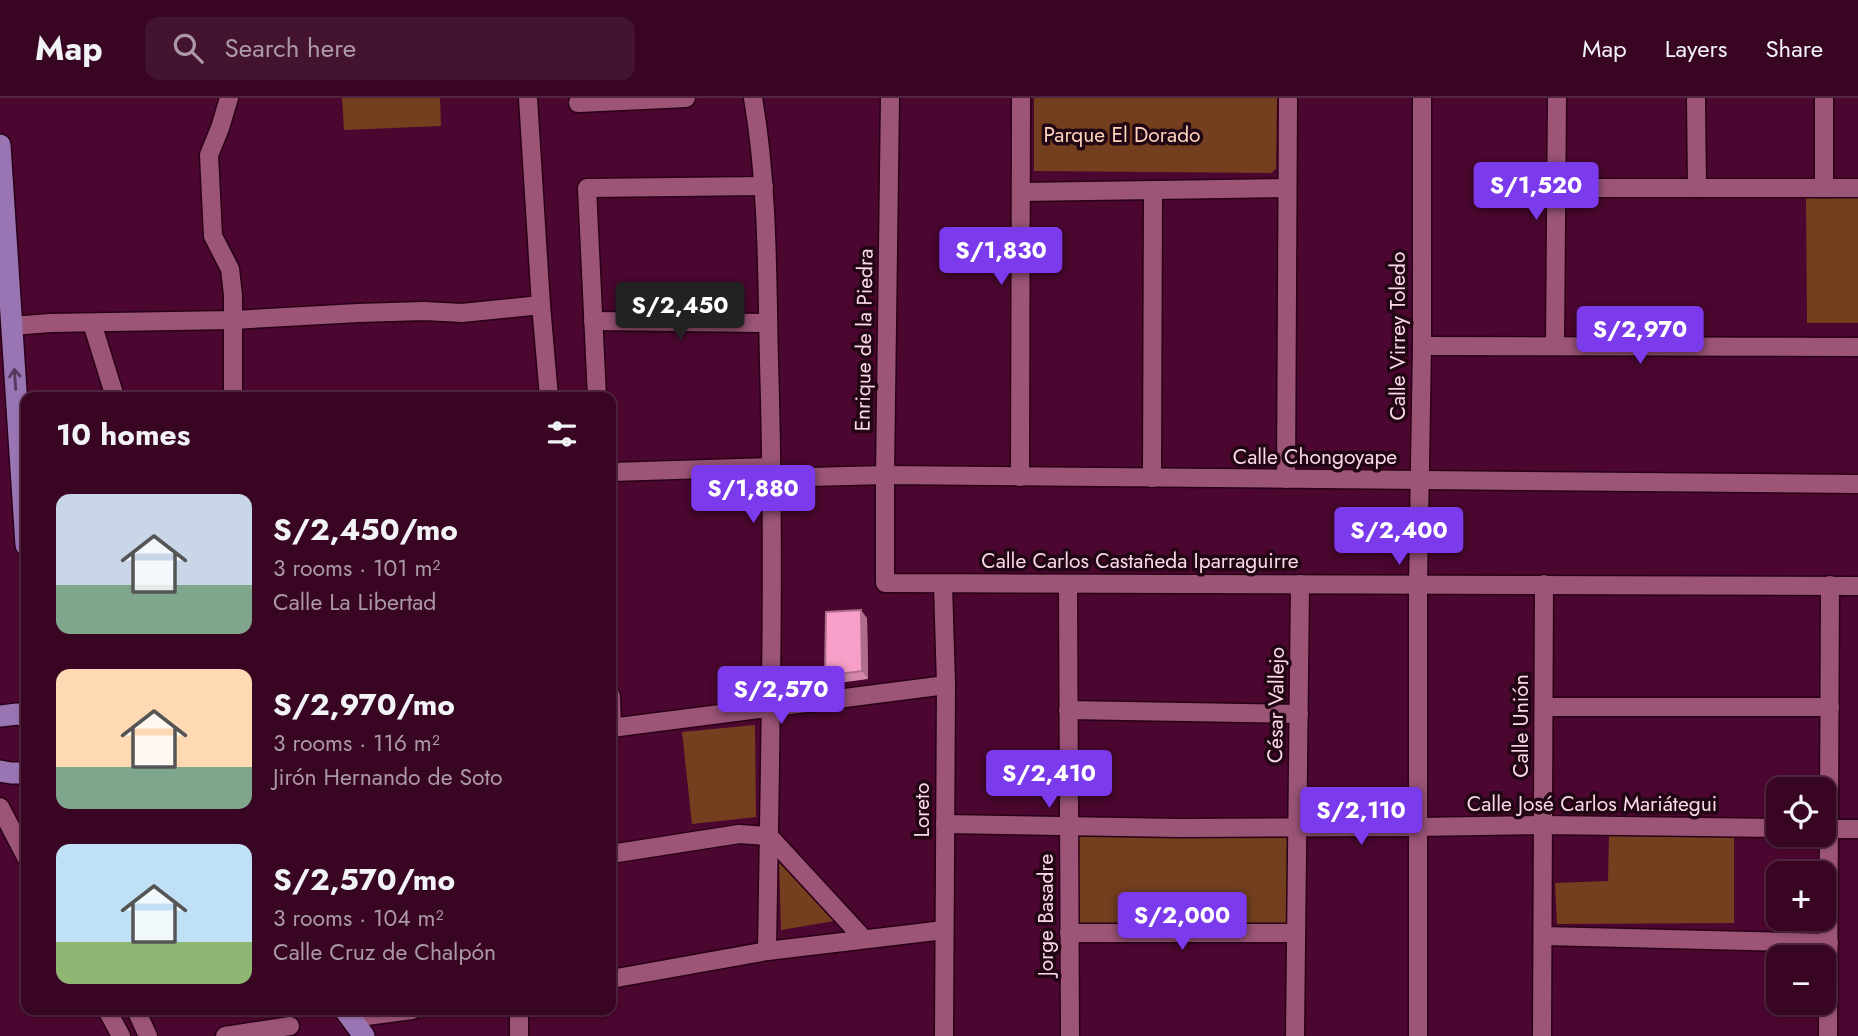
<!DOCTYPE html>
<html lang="en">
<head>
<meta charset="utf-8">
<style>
	:root { --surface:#380523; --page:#431330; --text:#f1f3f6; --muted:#ab99a6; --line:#522641; --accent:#7c3aed }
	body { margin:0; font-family:Jost,sans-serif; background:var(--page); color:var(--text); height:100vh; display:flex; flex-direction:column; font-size:26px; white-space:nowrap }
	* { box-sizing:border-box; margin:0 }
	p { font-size:23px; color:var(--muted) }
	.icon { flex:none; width:38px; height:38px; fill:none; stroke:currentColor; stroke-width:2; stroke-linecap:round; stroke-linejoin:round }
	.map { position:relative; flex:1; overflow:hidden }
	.details { position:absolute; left:21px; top:294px; width:595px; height:623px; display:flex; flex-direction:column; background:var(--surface); border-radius:14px; box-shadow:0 2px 5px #0004,0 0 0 2px var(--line) }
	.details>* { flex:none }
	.buttons { position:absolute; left:1766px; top:679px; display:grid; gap:14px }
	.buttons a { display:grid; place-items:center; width:70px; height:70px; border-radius:14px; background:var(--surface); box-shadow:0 2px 5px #0004,0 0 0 2px var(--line); font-size:35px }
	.price { position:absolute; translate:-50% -60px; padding:0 16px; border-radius:7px; background:var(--accent); color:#fff; font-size:23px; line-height:46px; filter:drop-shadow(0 2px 4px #0008) }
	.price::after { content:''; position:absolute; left:50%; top:42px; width:21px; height:16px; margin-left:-10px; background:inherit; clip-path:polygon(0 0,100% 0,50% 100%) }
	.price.active { background:#222; color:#fff }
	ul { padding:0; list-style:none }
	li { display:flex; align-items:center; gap:21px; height:175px; padding:0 35px }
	li span { display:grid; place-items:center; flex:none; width:196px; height:140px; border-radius:14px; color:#555 }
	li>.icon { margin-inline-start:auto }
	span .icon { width:84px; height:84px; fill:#fffc; stroke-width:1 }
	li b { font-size:30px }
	h2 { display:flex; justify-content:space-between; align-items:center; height:84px; padding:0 35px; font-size:30px }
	header { display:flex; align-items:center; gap:42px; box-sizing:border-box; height:98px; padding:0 35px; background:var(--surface); border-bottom:2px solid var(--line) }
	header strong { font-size:33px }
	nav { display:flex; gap:38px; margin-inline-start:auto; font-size:24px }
	.search { width:490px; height:63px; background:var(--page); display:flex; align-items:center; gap:18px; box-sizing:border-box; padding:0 24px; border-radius:14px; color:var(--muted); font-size:26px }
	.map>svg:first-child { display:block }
	.green { fill:#733f1f }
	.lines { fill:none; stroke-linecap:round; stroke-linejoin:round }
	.minor-casing { stroke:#290016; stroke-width:21 }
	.major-casing { stroke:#290016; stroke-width:24 }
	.minor { stroke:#9c5477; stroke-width:18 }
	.major { stroke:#9a75b4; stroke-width:21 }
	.wall { fill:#d489ac }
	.shaded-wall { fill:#ad6f8c }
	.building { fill:#f79fc8; stroke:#ad6f8c; stroke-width:2 }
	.oneway { stroke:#57385c }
	.labels { text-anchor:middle; stroke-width:7; stroke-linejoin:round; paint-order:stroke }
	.park-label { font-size:21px; fill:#fed3bb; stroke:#210614 }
	.street-label { font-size:21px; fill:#fad8e7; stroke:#210614 }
</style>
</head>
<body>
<header>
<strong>Map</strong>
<div class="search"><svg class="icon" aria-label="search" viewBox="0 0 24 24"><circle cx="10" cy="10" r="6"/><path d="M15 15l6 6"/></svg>Search here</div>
<nav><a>Map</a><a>Layers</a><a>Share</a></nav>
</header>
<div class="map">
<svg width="1858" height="938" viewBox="0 0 1858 938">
	<rect width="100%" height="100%" fill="#4b072f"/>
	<g class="green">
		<path d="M342,0H440L441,28L344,32Z"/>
		<path d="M1034,0H1277L1276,71L1271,75L1034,73Z"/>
		<path d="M1806,99H1858V225H1807Z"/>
		<path d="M755,627L756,719L692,726L682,634Z"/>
		<path d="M1075,735L1291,738L1290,832L1075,833Z"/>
		<path d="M1609,738H1734V825L1557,826L1555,785L1608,783Z"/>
		<path d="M782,762L840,822L781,832L779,764Z"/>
	</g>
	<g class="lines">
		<g class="minor-casing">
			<g id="minor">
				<path d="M229,0L220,30L209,57L213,138L230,171L233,197V299"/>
				<path d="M528,0L541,207L549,299"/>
				<path d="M753,0C768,87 767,176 769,264C775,460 770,656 767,853"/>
				<path d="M890,0L885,377V485L1858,488"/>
				<path d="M1696,0L1697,90"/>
				<path d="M578,5L686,0"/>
				<path d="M1556,90H1858"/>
				<path d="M1824,90V0"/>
				<path d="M1021,94L1287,90"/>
				<path d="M593,223L768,225"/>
				<path d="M92,225L115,299"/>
				<path d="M12,228L50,225L233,222L358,215L424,213L462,215L541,207"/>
				<path d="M1422,248L1858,249"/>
				<path d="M1555,248L1557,0"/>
				<path d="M597,299L587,90L764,88"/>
				<path d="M611,374L772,369"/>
				<path d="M1020,379L1021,0"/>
				<path d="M772,380L885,377L1858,386"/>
				<path d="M1152,380L1153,92"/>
				<path d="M1286,381L1288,0"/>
				<path d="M943,486L946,587L944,938"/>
				<path d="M1068,486L1070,938"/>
				<path d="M611,598L612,630"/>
				<path d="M1544,609H1830"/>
				<path d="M1068,612L1299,616"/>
				<path d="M611,630L946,587"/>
				<path d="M0,709L26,759"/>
				<path d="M945,726L1179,730L1418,729L1543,727L1778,730"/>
				<path d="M1824,731H1858"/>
				<path d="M611,756L739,736L769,738L864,841"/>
				<path d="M1069,835H1296"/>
				<path d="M1543,838L1829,845"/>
				<path d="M611,881L767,853L944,832"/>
				<path d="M107,912L121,938"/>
				<path d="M136,912L148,938"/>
				<path d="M351,920L412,912"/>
				<path d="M225,938L290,928"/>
				<path d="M519,938V912"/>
				<path d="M1295,938L1300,486"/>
				<path d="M1418,938V486L1422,248V0"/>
				<path d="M1542,938L1544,486"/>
				<path d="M1828,938L1830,487"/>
			</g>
		</g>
		<g class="major-casing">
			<g id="major">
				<path d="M0,47L26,447"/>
				<path d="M0,618L17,616L26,618"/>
				<path d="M0,673L11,675H26"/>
				<path d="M345,912L364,938"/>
			</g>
		</g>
		<use href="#minor" class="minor"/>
		<use href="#major" class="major"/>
	</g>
	<path class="wall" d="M867,520L868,581L831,586L825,578Z"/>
	<path class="shaded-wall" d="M861,512L867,520L868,581L862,573Z"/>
	<path class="building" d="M861,512L862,573L825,578L826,514Z"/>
	<defs><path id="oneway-shaft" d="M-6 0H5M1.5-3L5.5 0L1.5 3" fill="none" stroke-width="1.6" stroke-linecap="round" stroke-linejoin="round" transform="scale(1.75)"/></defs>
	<use class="oneway" href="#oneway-shaft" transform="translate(15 281) rotate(-94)"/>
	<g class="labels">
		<g class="park-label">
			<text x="1122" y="44">Parque El Dorado</text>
		</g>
		<g class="street-label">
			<text transform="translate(1398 238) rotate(-90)" y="7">Calle Virrey Toledo</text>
			<text transform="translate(864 242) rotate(-89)" y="7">Enrique de la Piedra</text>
			<text x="1315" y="366">Calle Chongoyape</text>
			<text x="1140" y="470">Calle Carlos Castañeda Iparraguirre</text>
			<text transform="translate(1276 607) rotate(-89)" y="7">César Vallejo</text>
			<text transform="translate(1521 628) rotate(-90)" y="7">Calle Unión</text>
			<text x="1592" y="713">Calle José Carlos Mariátegui</text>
			<text transform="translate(922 712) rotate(-90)" y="7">Loreto</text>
			<text transform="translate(1046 817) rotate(-90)" y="7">Jorge Basadre</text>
		</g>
	</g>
</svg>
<div class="buttons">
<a><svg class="icon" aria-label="locate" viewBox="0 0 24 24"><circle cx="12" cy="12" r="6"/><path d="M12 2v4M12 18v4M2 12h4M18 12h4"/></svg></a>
<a>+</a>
<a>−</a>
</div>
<b class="price" style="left:1536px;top:124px">S/1,520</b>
<b class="price" style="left:1001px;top:189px">S/1,830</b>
<b class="price active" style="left:680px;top:244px">S/2,450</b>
<b class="price" style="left:1640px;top:268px">S/2,970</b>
<b class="price" style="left:753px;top:427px">S/1,880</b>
<b class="price" style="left:1399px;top:469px">S/2,400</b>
<b class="price" style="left:781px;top:628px">S/2,570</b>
<b class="price" style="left:1049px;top:712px">S/2,410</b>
<b class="price" style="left:1361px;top:749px">S/2,110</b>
<b class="price" style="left:1182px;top:854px">S/2,000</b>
<section class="details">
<h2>10 homes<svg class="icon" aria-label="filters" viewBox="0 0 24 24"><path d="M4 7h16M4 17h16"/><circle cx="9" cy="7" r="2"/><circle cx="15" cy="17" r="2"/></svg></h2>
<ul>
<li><span style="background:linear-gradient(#c9d6e8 65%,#7fa58c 0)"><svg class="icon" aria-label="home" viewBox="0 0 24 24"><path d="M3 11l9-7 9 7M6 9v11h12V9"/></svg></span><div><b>S/2,450/mo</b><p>3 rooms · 101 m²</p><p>Calle La Libertad</p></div></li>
<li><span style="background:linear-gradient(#ffd9b3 70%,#7fa58c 0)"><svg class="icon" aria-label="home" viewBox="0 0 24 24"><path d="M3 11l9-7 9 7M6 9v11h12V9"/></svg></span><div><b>S/2,970/mo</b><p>3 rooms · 116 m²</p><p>Jirón Hernando de Soto</p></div></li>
<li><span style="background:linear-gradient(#bfe0f5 70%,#8fb573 0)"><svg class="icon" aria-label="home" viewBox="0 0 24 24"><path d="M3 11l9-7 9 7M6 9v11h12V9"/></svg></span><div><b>S/2,570/mo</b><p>3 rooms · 104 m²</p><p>Calle Cruz de Chalpón</p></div></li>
</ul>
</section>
</div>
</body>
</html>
